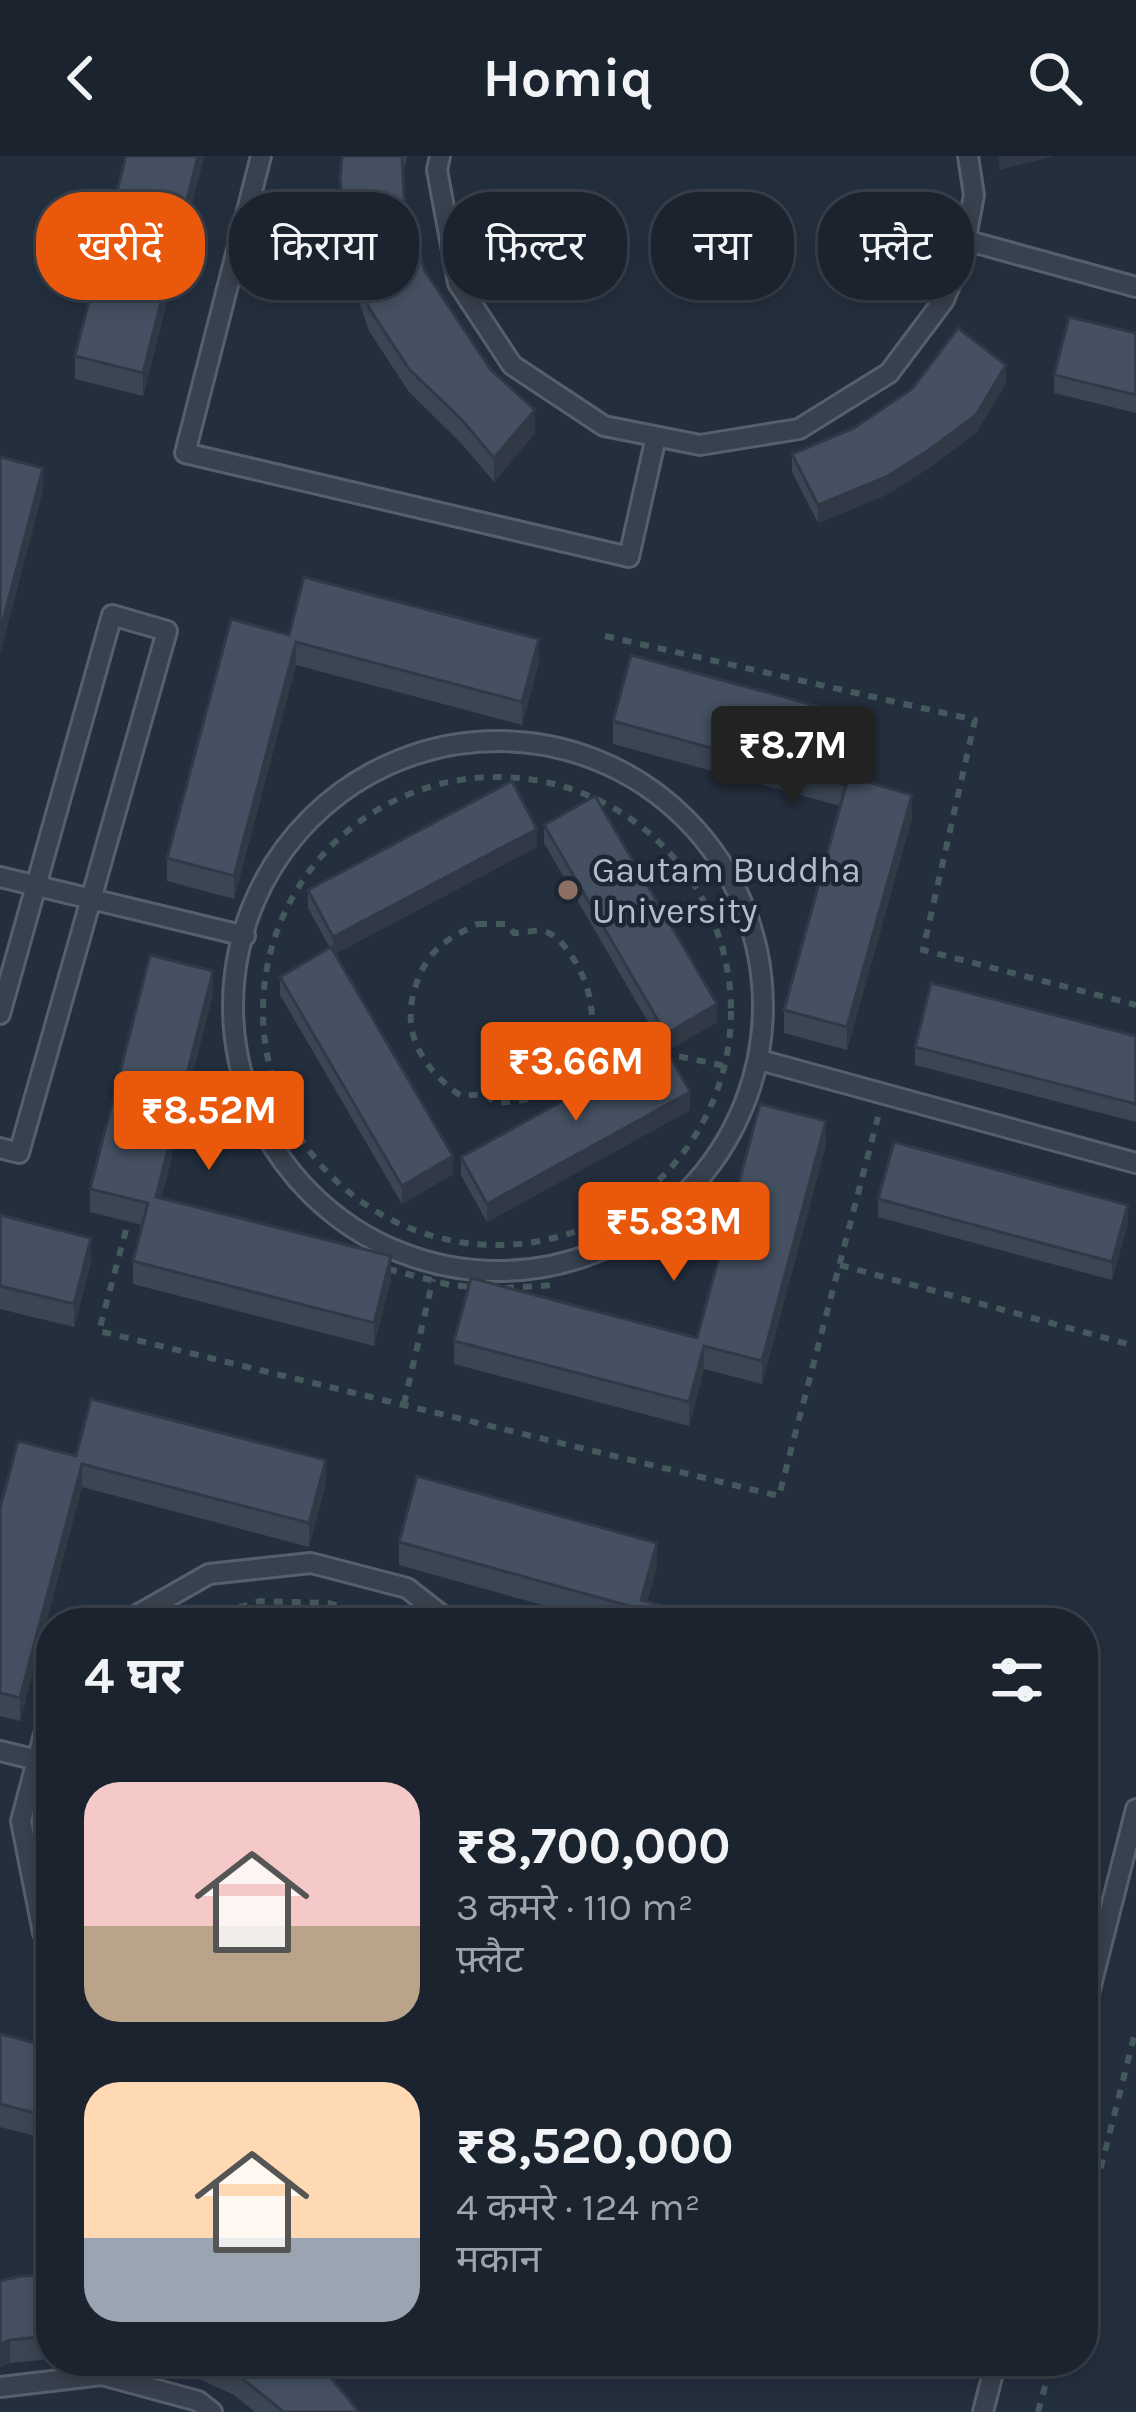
<!DOCTYPE html>
<html lang="hi">
<head>
<meta charset="utf-8">
<style>
	:root { --surface:#1b232e; --page:#242b36; --text:#f1f3f6; --muted:#a0a4aa; --line:#39404a; --accent:#ea580c }
	body { margin:0; font-family:Karla,"Noto Sans Devanagari",sans-serif; background:var(--page); color:var(--text); height:100vh; display:flex; flex-direction:column; font-size:45px; white-space:nowrap }
	* { box-sizing:border-box; margin:0 }
	p { font-size:39px; color:var(--muted) }
	.icon { flex:none; width:66px; height:66px; fill:none; stroke:currentColor; stroke-width:2; stroke-linecap:round; stroke-linejoin:round }
	.map { position:relative; flex:1; overflow:hidden }
	.panel { position:absolute; left:36px; top:1452px; width:1062px; height:768px; display:flex; flex-direction:column; background:var(--surface); border-radius:48px; box-shadow:0 6px 18px #0003,0 0 0 3px var(--line) }
	.panel>* { flex:none }
	.banner { position:absolute; left:36px; top:36px; width:1065px; height:108px; display:flex; gap:24px }
	.price { position:absolute; translate:-50% -102px; padding:0 27px; border-radius:12px; background:var(--accent); color:#fff; font-size:39px; line-height:78px; filter:drop-shadow(0 3px 6px #0008) }
	.price::after { content:''; position:absolute; left:50%; top:72px; width:36px; height:27px; margin-left:-18px; background:inherit; clip-path:polygon(0 0,100% 0,50% 100%) }
	.price.active { background:#222; color:#fff }
	ul { padding:0; list-style:none }
	li { display:flex; align-items:center; gap:36px; height:300px; padding:0 48px }
	li span { display:grid; place-items:center; flex:none; width:336px; height:240px; border-radius:36px; color:#555 }
	li>.icon { margin-inline-start:auto }
	span .icon { width:144px; height:144px; fill:#fffc; stroke-width:1 }
	li b { font-size:51px }
	h2 { display:flex; justify-content:space-between; align-items:center; height:144px; padding:0 48px; font-size:51px }
	.chip { padding:0 42px; border-radius:48px; background:var(--surface); box-shadow:0 6px 18px #0003,0 0 0 3px var(--line); font-size:42px; line-height:108px }
	.chip.active { background:var(--accent); color:#fff }
	header { display:flex; justify-content:space-between; align-items:center; height:156px; padding:0 48px; background:var(--surface); font-size:54px; font-weight:700 }
	.map>svg:first-child { display:block }
	.lines { fill:none; stroke-linecap:round; stroke-linejoin:round }
	.lane-casing { stroke:#565f6c; stroke-width:24 }
	.path { stroke:#44595c; stroke-width:6; stroke-dasharray:9 9; stroke-linecap:butt }
	.lane { stroke:#38414e; stroke-width:18 }
	.wall { fill:#3b4654 }
	.shaded-wall { fill:#303945 }
	.building { fill:#455162; stroke:#303945; stroke-width:3 }
	.education-dot { fill:#8d6e63; stroke:#1d2633; stroke-width:4.5 }
	.labels { text-anchor:middle; stroke-width:9; stroke-linejoin:round; paint-order:stroke }
	.poi-label { font-size:36px; fill:#b4bcc9; stroke:#1d2633; text-anchor:start }
</style>
</head>
<body>
<header><svg class="icon" aria-label="back" viewBox="0 0 24 24"><path d="M15 5l-7 7 7 7"/></svg>Homiq<svg class="icon" aria-label="search" viewBox="0 0 24 24"><circle cx="10" cy="10" r="6"/><path d="M15 15l6 6"/></svg></header>
<div class="map">
<svg width="1136" height="2256" viewBox="0 0 1136 2256">
	<rect width="100%" height="100%" fill="#242f3e"/>
	<g class="lines">
		<g class="lane-casing">
			<g id="lane">
				<path d="M261,0L185,297L629,401L656,281"/>
				<path d="M440,0L437,14L458,127L512,209L604,270L700,289L799,273L889,217L944,144L963,98L974,39L968,0"/>
				<path d="M965,84L1136,131"/>
				<circle cx="498" cy="850" r="265"/>
				<path d="M0,721L245,780"/>
				<path d="M0,858L112,459L167,475L19,997L0,992"/>
				<path d="M760,904L1136,1007"/>
				<path d="M123,1467L209,1418L311,1407L407,1432L452,1467"/>
				<path d="M51,1552L21,1665L43,1777L51,1790"/>
				<path d="M0,1595L37,1604"/>
				<path d="M1083,1861L1136,1653"/>
				<path d="M0,2231L102,2219L198,2245L212,2256"/>
				<path d="M983,2256L996,2205"/>
			</g>
		</g>
		<g class="path">
			<path d="M605,480L975,564L923,794L1136,849"/>
			<circle cx="497" cy="855" r="234"/>
			<path d="M478,768H506L514,777C522,777 534,774 542,775C555,777 563,788 570,798C601,839 603,910 551,936C533,945 514,945 495,947L486,938L461,940C421,911 399,875 417,826C422,811 432,796 444,787C454,779 466,774 478,768Z"/>
			<path d="M591,882L725,910"/>
			<path d="M126,1074L99,1175L779,1340L878,961"/>
			<path d="M840,1109L1131,1189"/>
			<path d="M388,1113L450,1129L474,1131"/>
			<path d="M505,1132L556,1129"/>
			<path d="M404,1248L433,1123"/>
			<path d="M187,1467L260,1445L329,1447L392,1467"/>
			<path d="M1083,2082L1136,1873"/>
			<path d="M1038,2256L1052,2205"/>
		</g>
		<use href="#lane" class="lane"/>
	</g>
	<g class="wall">
		<path d="M126,0H204L143,240L75,223V200Z"/>
		<path d="M342,0H407L403,18L405,57L425,115L491,214L535,277L494,326L461,287L409,236L369,175L348,114L340,46Z"/>
		<path d="M1136,177V257L1054,237V219Z"/>
		<path d="M1006,227L976,277L929,312L886,339L818,367L792,316V298Z"/>
		<path d="M289,479L539,506L522,569L296,509L234,743L167,725V702Z"/>
		<path d="M613,565L871,588L860,624L912,662L847,894L784,877V854L840,650L613,588Z"/>
		<path d="M544,669L717,866L667,895L690,954L487,1066L461,1019V1001L662,890L544,687Z"/>
		<path d="M537,691L335,798L453,1018L402,1048L280,839V821L330,792L308,752V734Z"/>
		<path d="M213,838L161,1043L391,1123L374,1190L133,1128V1105L142,1069L90,1056V1033Z"/>
		<path d="M1136,880V966L915,909V891Z"/>
		<path d="M826,989L762,1228L704,1213L689,1270L454,1208V1185L697,1182Z"/>
		<path d="M878,1043L1128,1067L1112,1124L878,1061Z"/>
		<path d="M0,1059L91,1106L74,1171L0,1153Z"/>
		<path d="M76,1300L326,1327L309,1391L82,1331L20,1565L0,1560V1352Z"/>
		<path d="M399,1386L657,1410L647,1446L698,1467H607L399,1409Z"/>
		<path d="M0,1878L51,1891V1984L0,1971Z"/>
		<path d="M51,2119V2203L10,2207L0,2211V2125Z"/>
		<path d="M140,2205H313L359,2256H255L234,2239L164,2207Z"/>
	</g>
	<g class="shaded-wall">
		<path d="M198,0H204L143,240V217Z"/>
		<path d="M999,0H1055L999,14Z"/>
		<path d="M1006,209V227L976,277L929,312L886,339L818,367V349Z"/>
		<path d="M535,254V277L494,326V302Z"/>
		<path d="M43,312V335L0,499V476Z"/>
		<path d="M539,483V506L522,569V546Z"/>
		<path d="M296,486V509L234,743V720Z"/>
		<path d="M871,565V588L854,646V622Z"/>
		<path d="M912,639V662L847,894V871Z"/>
		<path d="M537,673V691L333,799V781Z"/>
		<path d="M213,815V838L156,1064V1041Z"/>
		<path d="M717,848V866L666,896V878Z"/>
		<path d="M690,936V954L487,1066V1048Z"/>
		<path d="M826,965V989L762,1228V1205Z"/>
		<path d="M453,1000V1018L402,1048V1030Z"/>
		<path d="M1128,1049V1067L1112,1124V1106Z"/>
		<path d="M91,1082V1106L74,1171V1148Z"/>
		<path d="M391,1100V1123L374,1190V1167Z"/>
		<path d="M704,1190V1213L689,1270V1246Z"/>
		<path d="M326,1304V1327L309,1391V1367Z"/>
		<path d="M82,1308V1331L20,1565V1542Z"/>
		<path d="M657,1387V1410L641,1467V1444Z"/>
		<path d="M10,2184V2207L0,2211V2188Z"/>
	</g>
	<g class="building">
		<path d="M126,0H198L143,217L75,200Z"/>
		<path d="M342,0H402L405,57L425,115L491,214L535,254L494,302L461,263L409,213L369,152L348,91L340,23Z"/>
		<path d="M1069,161L1136,177V239L1054,219Z"/>
		<path d="M958,172L1006,209L976,259L929,294L886,321L818,349L792,298L854,272L912,233Z"/>
		<path d="M0,301L43,312L0,476Z"/>
		<path d="M304,421L539,483L522,546L296,486L234,720L167,702L231,463L289,479Z"/>
		<path d="M631,499L871,565L854,622L912,639L847,871L784,854L846,629L613,565Z"/>
		<path d="M512,625L537,673L333,781L308,734Z"/>
		<path d="M595,640L717,848L666,878L544,669Z"/>
		<path d="M331,791L453,1000L402,1030L280,821Z"/>
		<path d="M150,799L213,815L156,1041L391,1100L374,1167L133,1105L148,1047L90,1033Z"/>
		<path d="M931,827L1136,880V948L915,891Z"/>
		<path d="M664,889L690,936L487,1048L461,1001Z"/>
		<path d="M760,948L826,965L762,1205L704,1190L689,1246L454,1185L471,1122L697,1182Z"/>
		<path d="M894,986L1128,1049L1112,1106L878,1043Z"/>
		<path d="M0,1059L91,1082L74,1148L0,1130Z"/>
		<path d="M91,1243L326,1304L309,1367L82,1308L20,1542L0,1537V1352L18,1285L76,1300Z"/>
		<path d="M417,1320L657,1387L641,1444L698,1460L696,1467H629L633,1451L399,1386Z"/>
		<path d="M302,1450L311,1467H271Z"/>
		<path d="M0,1878L51,1891V1961L0,1948Z"/>
		<path d="M51,2119V2180L10,2184L0,2188V2125L21,2120Z"/>
		<path d="M210,2205H313L327,2217L359,2256H284L234,2216Z"/>
	</g>
	<circle class="education-dot" cx="568" cy="734" r="12"/>
	<g class="labels">
		<g class="poi-label">
			<text x="592" y="726">Gautam Buddha<tspan x="592" dy="41">University</tspan></text>
		</g>
	</g>
</svg>
<b class="price active" style="left:793px;top:652px">₹8.7M</b>
<b class="price" style="left:576px;top:968px">₹3.66M</b>
<b class="price" style="left:209px;top:1017px">₹8.52M</b>
<b class="price" style="left:674px;top:1128px">₹5.83M</b>
<div class="banner">
<a class="chip active">खरीदें</a>
<a class="chip">किराया</a>
<a class="chip">फ़िल्टर</a>
<a class="chip">नया</a>
<a class="chip">फ़्लैट</a>
</div>
<section class="panel">
<h2>4 घर<svg class="icon" aria-label="filters" viewBox="0 0 24 24"><path d="M4 7h16M4 17h16"/><circle cx="9" cy="7" r="2"/><circle cx="15" cy="17" r="2"/></svg></h2>
<ul>
<li><span style="background:linear-gradient(#f6c9c9 60%,#b9a48a 0)"><svg class="icon" aria-label="home" viewBox="0 0 24 24"><path d="M3 11l9-7 9 7M6 9v11h12V9"/></svg></span><div><b>₹8,700,000</b><p>3 कमरे · 110 m²</p><p>फ़्लैट</p></div></li>
<li><span style="background:linear-gradient(#ffd9b3 65%,#9aa5b1 0)"><svg class="icon" aria-label="home" viewBox="0 0 24 24"><path d="M3 11l9-7 9 7M6 9v11h12V9"/></svg></span><div><b>₹8,520,000</b><p>4 कमरे · 124 m²</p><p>मकान</p></div></li>
</ul>
</section>
</div>
</body>
</html>
